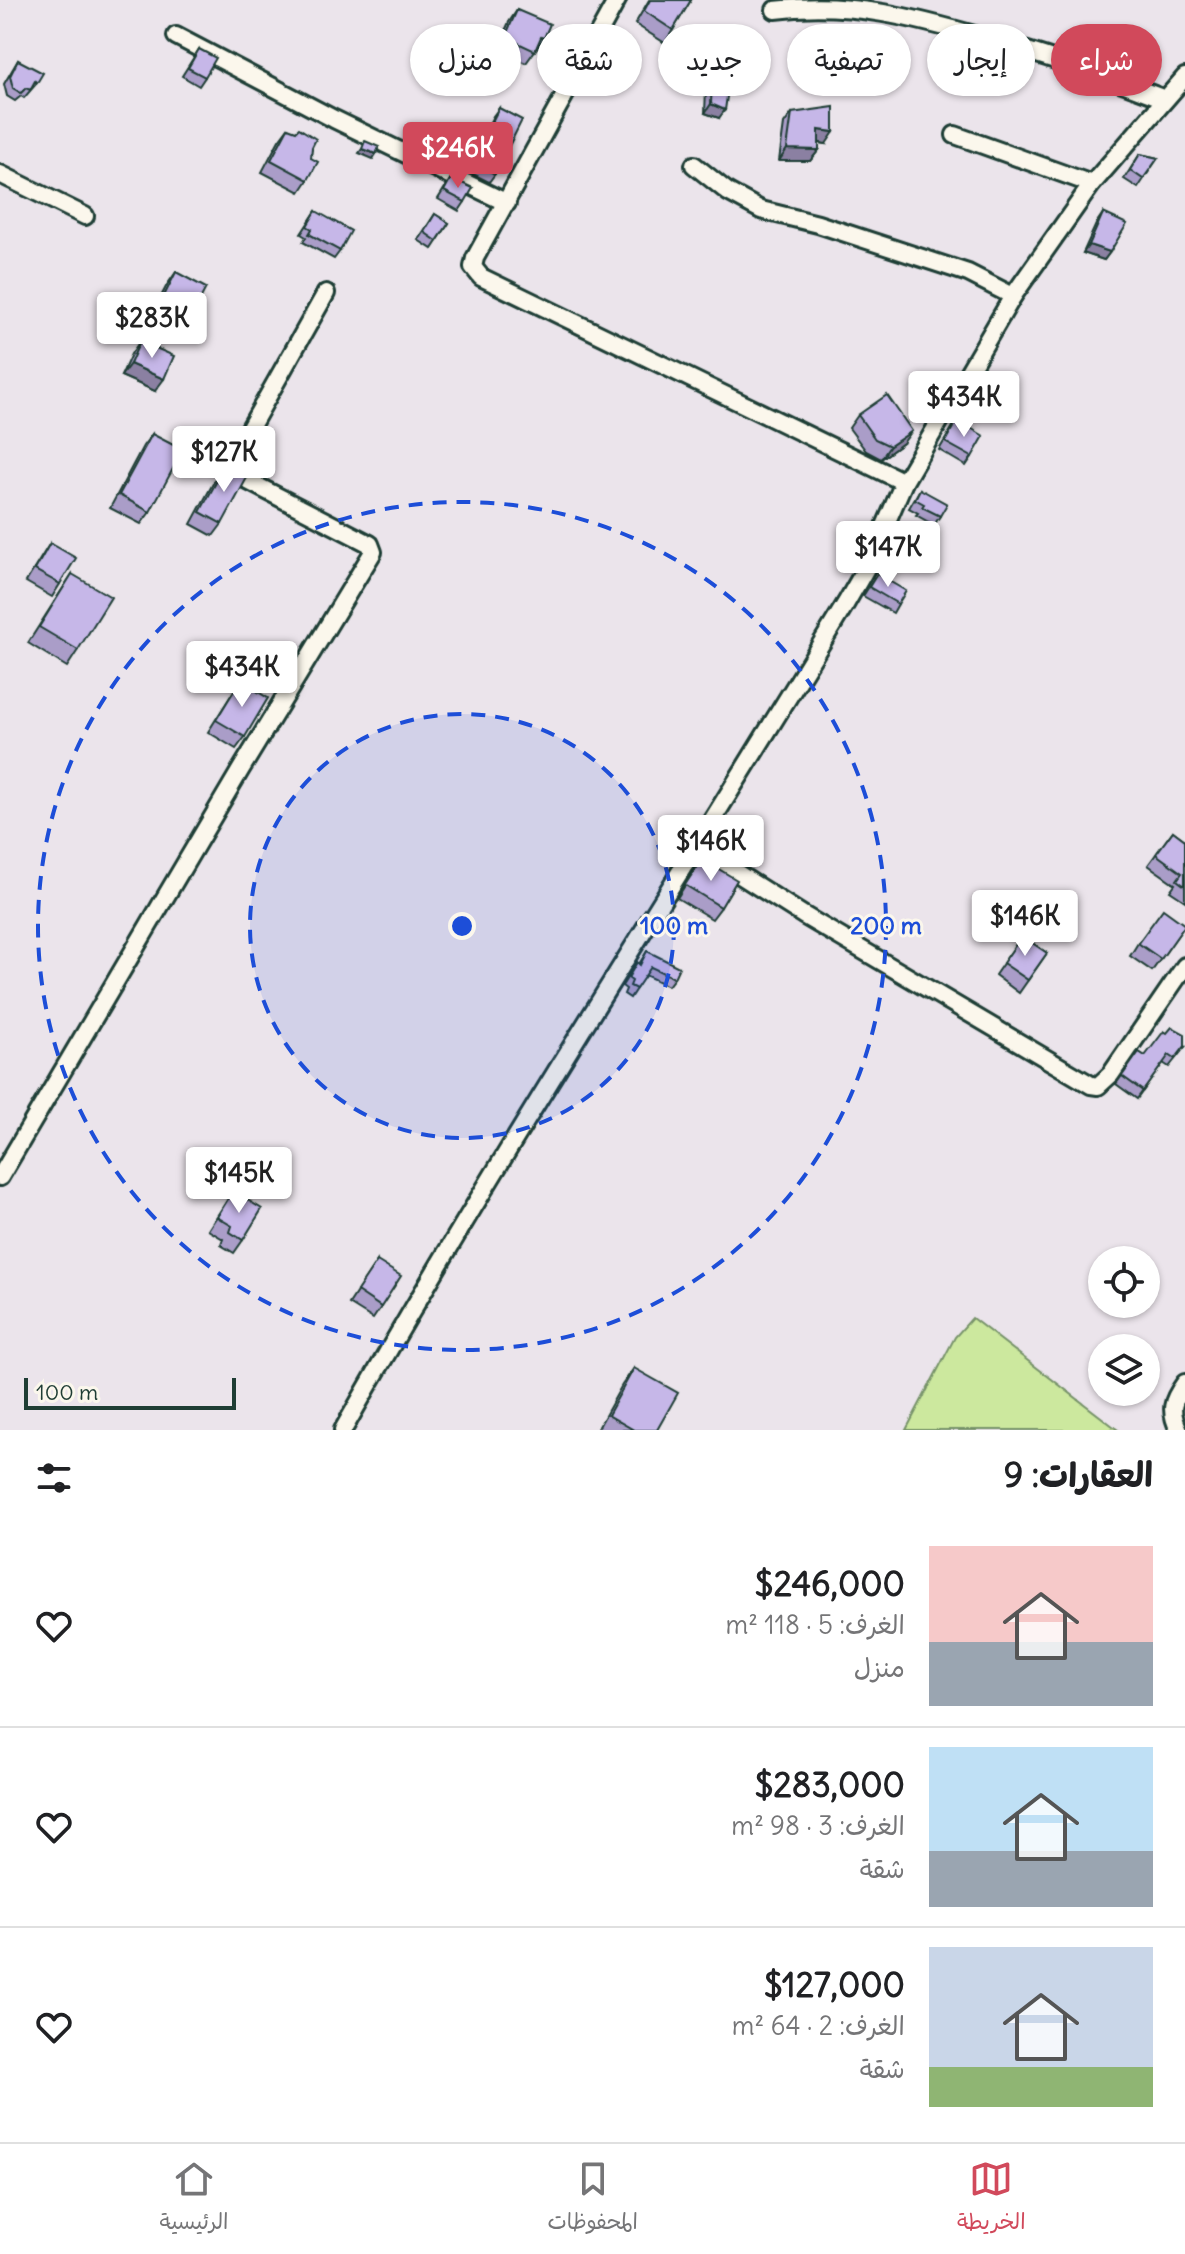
<!DOCTYPE html>
<html lang="ar">
<head>
<meta charset="utf-8">
<style>
	:root { --surface:#fff; --page:#f2f2f2; --text:#202124; --muted:#757577; --line:#e0e0e0; --accent:#d1495b }
	body { margin:0; font-family:Delius,"Playpen Sans Arabic",sans-serif; background:var(--page); color:var(--text); direction:rtl; height:100vh; display:flex; flex-direction:column; font-size:30px; white-space:nowrap }
	* { box-sizing:border-box; margin:0 }
	p { font-size:26px; color:var(--muted) }
	.icon { flex:none; width:44px; height:44px; fill:none; stroke:currentColor; stroke-width:2; stroke-linecap:round; stroke-linejoin:round }
	.map { position:relative; height:1430px; overflow:hidden; direction:ltr }
	.sheet { display:flex; flex-direction:column; background:var(--surface); flex:1 }
	.sheet>* { flex:none }
	.guide { position:absolute; left:24px; top:24px; width:1138px; height:72px; direction:rtl; display:flex; gap:16px }
	.fabs { position:absolute; left:1088px; top:1246px; display:grid; gap:16px }
	.fabs a { display:grid; place-items:center; width:72px; height:72px; border-radius:50%; background:var(--surface); box-shadow:0 2px 6px #0004; font-size:40px }
	.scale { position:absolute; left:24px; bottom:20px; width:212px; box-sizing:border-box; padding-left:8px; border:4px solid #1f3d34; border-top:0; font-size:22px; line-height:28px; white-space:nowrap; color:#1f3d34; -webkit-text-stroke:6px #fbf7ec; paint-order:stroke }
	.price { position:absolute; translate:-50% -68px; padding:0 18px; border-radius:8px; background:#fff; color:#222; font-size:26px; line-height:52px; filter:drop-shadow(0 2px 4px #0008) }
	.price::after { content:''; position:absolute; left:50%; top:48px; width:24px; height:18px; margin-left:-12px; background:inherit; clip-path:polygon(0 0,100% 0,50% 100%) }
	.price.on { background:var(--accent); color:#fff }
	ul { padding:0; list-style:none }
	li { display:flex; align-items:center; gap:24px; height:200px; padding:0 32px }
	li+li { border-top:2px solid var(--line) }
	li span { display:grid; place-items:center; flex:none; width:224px; height:160px; border-radius:0px; color:#555 }
	li>.icon { margin-inline-start:auto }
	span .icon { width:96px; height:96px; fill:#fffc; stroke-width:1 }
	li b { font-size:34px }
	h2 { display:flex; justify-content:space-between; align-items:center; height:96px; padding:0 32px; font-size:34px }
	.chip { padding:0 28px; border-radius:36px; background:var(--surface); box-shadow:0 2px 6px #0004; font-size:28px; line-height:72px }
	.chip.on { background:var(--accent); color:#fff }
	.menu { display:flex; justify-content:space-around; align-items:center; height:112px; border-top:2px solid var(--line); background:var(--surface); font-size:22px; color:var(--muted) }
	.menu a { display:grid; justify-items:center; gap:4px }
	.menu .on { color:var(--accent) }
	.map>svg:first-child { display:block }
	.green { fill:#cce89e; stroke:#769269; stroke-width:2 }
	.lines { fill:none; stroke-linecap:round; stroke-linejoin:round }
	.street-casing { stroke:#1f3d34; stroke-width:22 }
	.street { stroke:#fbf7ec; stroke-width:16 }
	.wall { fill:#aa9dc8; stroke:#1f3d34; stroke-width:2 }
	.shaded-wall { fill:#8b80a2; stroke:#1f3d34; stroke-width:2 }
	.building { fill:#c6b7e8; stroke:#1f3d34; stroke-width:2 }
	.ring { fill:none; stroke:#1d4ed8; stroke-width:4; stroke-dasharray:14 10 }
	.centre { fill:#1d4ed8; stroke:#fbf7ec; stroke-width:4 }
	.ring-label { font-size:24px; text-anchor:middle; font-weight:bold; fill:#1d4ed8; stroke:#fbf7ec; stroke-width:6; stroke-linejoin:round; paint-order:stroke }
</style>
</head>
<body>
<div class="map">
<svg width="1185" height="1430" viewBox="0 0 1185 1430">
	<rect width="100%" height="100%" fill="#ebe4eb"/>
	<filter id="ink" filterUnits="userSpaceOnUse"><feTurbulence type="fractalNoise" baseFrequency=".0125" numOctaves="2"/><feDisplacementMap in="SourceGraphic" scale="16" xChannelSelector="R" yChannelSelector="G"/><feConvolveMatrix kernelMatrix="1 2 1 2 8 2 1 2 1" color-interpolation-filters="sRGB"/></filter>
	<g filter="url(#ink)">
		<path class="green" d="M972,1318L1118,1430H906L955,1337Z"/>
		<g class="lines">
			<g class="street-casing">
				<g id="street">
					<path d="M617,0L475,258L473,267L481,277L904,482"/>
					<path d="M775,10C848,0 916,18 985,38C1046,56 1105,76 1165,99"/>
					<path d="M176,36L334,119L507,203"/>
					<path d="M955,135L1092,184"/>
					<path d="M694,165L728,192L761,210L818,224L968,273L1013,296"/>
					<path d="M0,174L85,216"/>
					<path d="M696,847L803,915L1091,1085L1098,1086L1111,1074L1185,966"/>
					<path d="M0,1177L241,769L373,552L370,544L242,478L233,469L232,460L326,293"/>
					<path d="M343,1430C502,1149 679,878 846,603L869,563L904,482L1013,296L1092,184L1185,77"/>
					<path d="M1179,1430C1169,1410 1172,1401 1185,1383"/>
				</g>
			</g>
			<use href="#street" class="street"/>
		</g>
		<g class="wall">
			<path d="M649,0H691L665,43L635,24Z"/>
			<path d="M517,10L544,38L526,63L496,50L509,22Z"/>
			<path d="M199,49L205,77L199,86L182,76Z"/>
			<path d="M18,60L37,83L24,98L21,96L15,101L7,96L4,84Z"/>
			<path d="M712,80L719,118L705,113L706,89Z"/>
			<path d="M499,108L495,174L489,182L465,170L493,116Z"/>
			<path d="M792,113L826,144L819,143V150L810,161H779L784,124Z"/>
			<path d="M288,128L312,147L308,180L300,192L262,172L279,140Z"/>
			<path d="M1140,154L1158,158L1138,188L1124,179Z"/>
			<path d="M451,178L465,202L459,211L438,199Z"/>
			<path d="M316,211L340,251L334,259L303,242L306,237L301,234Z"/>
			<path d="M1103,213L1110,252L1104,260L1083,253L1097,222Z"/>
			<path d="M435,214L449,223L432,249L418,240Z"/>
			<path d="M176,272L193,313L184,326L154,310L167,285Z"/>
			<path d="M140,341L155,391L121,376L131,354Z"/>
			<path d="M858,415L903,443L881,459L866,451L849,428Z"/>
			<path d="M957,420L972,457L966,466L939,450Z"/>
			<path d="M152,434L150,512L141,524L110,508L143,446Z"/>
			<path d="M226,464L222,524L213,536L191,524L217,476Z"/>
			<path d="M920,489L940,516L934,525L916,515L918,513L909,508Z"/>
			<path d="M50,543L60,584L52,597L26,582Z"/>
			<path d="M72,574L78,650L67,667L28,643Z"/>
			<path d="M877,574L898,604L893,613L863,596Z"/>
			<path d="M240,681L245,737L236,749L208,732Z"/>
			<path d="M1173,831L1185,840V901L1170,891L1175,884L1148,865Z"/>
			<path d="M702,859L721,907L712,919L677,898Z"/>
			<path d="M1185,925L1152,971L1130,956L1138,943Z"/>
			<path d="M1022,936L1047,953L1019,993L995,975Z"/>
			<path d="M647,951L674,978L668,986L645,975L630,998L624,994L626,989L622,986L637,962L639,964Z"/>
			<path d="M1185,1047L1169,1067L1163,1063L1137,1099L1116,1084L1139,1052L1145,1056Z"/>
			<path d="M233,1191L243,1240L234,1253L221,1245L223,1239L208,1230Z"/>
			<path d="M377,1261L381,1307L373,1319L349,1304Z"/>
			<path d="M634,1368L657,1430H597L622,1385Z"/>
		</g>
		<g class="shaded-wall">
			<path d="M725,53L742,60L736,68L720,61Z"/>
			<path d="M711,104L725,110L719,118L705,113Z"/>
			<path d="M819,130L834,132L826,144L811,141Z"/>
			<path d="M362,149L376,154L373,159L359,153Z"/>
			<path d="M787,149L819,150L810,161H779Z"/>
			<path d="M1089,245L1110,252L1104,260L1083,253Z"/>
			<path d="M130,364L164,379L155,391L121,376Z"/>
			<path d="M912,431L903,443L881,459L890,446Z"/>
		</g>
		<g class="building">
			<path d="M650,0H691L673,30L644,11Z"/>
			<path d="M517,10L550,24L544,38L541,37L535,51L505,37Z"/>
			<path d="M735,36L748,38L742,60L725,53Z"/>
			<path d="M199,49L216,58L205,77L188,68Z"/>
			<path d="M18,60L43,73L37,83L35,81L30,90L26,88L21,93L13,88L10,76Z"/>
			<path d="M712,80L729,83L725,110L711,104Z"/>
			<path d="M834,107V132L819,130V150L787,149L792,113Z"/>
			<path d="M499,108L522,120L495,174L471,162Z"/>
			<path d="M288,128L296,131L299,128L316,139L312,147L311,158L318,162L308,180L271,160Z"/>
			<path d="M365,141L379,147L376,154L362,149Z"/>
			<path d="M1140,154L1158,158L1143,179L1130,170Z"/>
			<path d="M451,178L473,188L465,202L444,191Z"/>
			<path d="M316,211L351,231L340,251L309,234L312,229L307,226Z"/>
			<path d="M1103,213L1127,224L1110,252L1089,245Z"/>
			<path d="M435,214L449,223L437,241L424,232Z"/>
			<path d="M176,272L206,288L193,313L163,298Z"/>
			<path d="M140,341L174,356L164,379L130,364Z"/>
			<path d="M887,395L912,431L890,446L875,439L858,415Z"/>
			<path d="M957,420L984,436L972,457L945,442Z"/>
			<path d="M152,434L183,450L150,512L119,495Z"/>
			<path d="M226,464L248,476L222,524L200,512Z"/>
			<path d="M920,489L947,504L940,516L922,507L924,504L915,499Z"/>
			<path d="M50,543L76,558L60,584L35,570Z"/>
			<path d="M72,574L111,597L78,650L39,627Z"/>
			<path d="M877,574L906,591L898,604L869,587Z"/>
			<path d="M240,681L268,698L245,737L216,720Z"/>
			<path d="M1173,831L1185,840V886L1177,880L1182,873L1156,854Z"/>
			<path d="M702,859L737,880L721,907L685,885Z"/>
			<path d="M1163,909L1185,925L1161,959L1138,943Z"/>
			<path d="M1022,936L1047,953L1028,980L1003,963Z"/>
			<path d="M647,951L679,967L674,978L651,967L636,989L630,986L632,981L628,978L637,962L640,965Z"/>
			<path d="M1172,1027L1185,1034V1046L1175,1059L1169,1055L1143,1091L1122,1076L1139,1052L1145,1056L1164,1031L1167,1033Z"/>
			<path d="M233,1191L262,1209L243,1240L230,1232L232,1226L217,1217Z"/>
			<path d="M377,1261L401,1276L381,1307L357,1291Z"/>
			<path d="M634,1368L678,1393L657,1430H634L608,1415Z"/>
		</g>
	</g>
	<circle cx="462" cy="926" r="212" fill="#1d4ed8" fill-opacity=".12"/>
	<g class="ring">
		<circle cx="462" cy="926" r="212"/>
		<circle cx="462" cy="926" r="424"/>
	</g>
	<circle cx="462" cy="926" r="12" class="centre"/>
	<g class="ring-label">
		<text x="674" y="934">100 m</text>
		<text x="886" y="934">200 m</text>
	</g>
</svg>
<div class="fabs">
<a><svg class="icon" aria-label="locate" viewBox="0 0 24 24"><circle cx="12" cy="12" r="6"/><path d="M12 2v4M12 18v4M2 12h4M18 12h4"/></svg></a>
<a><svg class="icon" aria-label="layers" viewBox="0 0 24 24"><path d="M12 4l9 5-9 5-9-5zM3 14l9 5 9-5"/></svg></a>
</div>
<div class="scale">100 m</div>
<b class="price on" style="left:458px;top:190px">$246K</b>
<b class="price" style="left:152px;top:360px">$283K</b>
<b class="price" style="left:964px;top:439px">$434K</b>
<b class="price" style="left:224px;top:494px">$127K</b>
<b class="price" style="left:888px;top:589px">$147K</b>
<b class="price" style="left:242px;top:709px">$434K</b>
<b class="price" style="left:711px;top:883px">$146K</b>
<b class="price" style="left:1025px;top:958px">$146K</b>
<b class="price" style="left:239px;top:1215px">$145K</b>
<div class="guide">
<a class="chip on">شراء</a>
<a class="chip">إيجار</a>
<a class="chip">تصفية</a>
<a class="chip">جديد</a>
<a class="chip">شقة</a>
<a class="chip">منزل</a>
</div>
</div>
<section class="sheet">
<h2>العقارات: 9<svg class="icon" aria-label="filters" viewBox="0 0 24 24"><path d="M4 7h16M4 17h16"/><circle cx="9" cy="7" r="2"/><circle cx="15" cy="17" r="2"/></svg></h2>
<ul>
<li><span style="background:linear-gradient(#f6c9c9 60%,#9aa5b1 0)"><svg class="icon" aria-label="home" viewBox="0 0 24 24"><path d="M3 11l9-7 9 7M6 9v11h12V9"/></svg></span><div><b>$246,000</b><p>الغرف: 5 · 118 m²</p><p>منزل</p></div><svg class="icon" aria-label="heart" viewBox="0 0 24 24"><path d="M12 20l-8-8c-3-5 5-10 8-4 3-6 11-1 8 4z"/></svg></li>
<li><span style="background:linear-gradient(#bfe0f5 65%,#9aa5b1 0)"><svg class="icon" aria-label="home" viewBox="0 0 24 24"><path d="M3 11l9-7 9 7M6 9v11h12V9"/></svg></span><div><b>$283,000</b><p>الغرف: 3 · 98 m²</p><p>شقة</p></div><svg class="icon" aria-label="heart" viewBox="0 0 24 24"><path d="M12 20l-8-8c-3-5 5-10 8-4 3-6 11-1 8 4z"/></svg></li>
<li><span style="background:linear-gradient(#c9d6e8 75%,#8fb573 0)"><svg class="icon" aria-label="home" viewBox="0 0 24 24"><path d="M3 11l9-7 9 7M6 9v11h12V9"/></svg></span><div><b>$127,000</b><p>الغرف: 2 · 64 m²</p><p>شقة</p></div><svg class="icon" aria-label="heart" viewBox="0 0 24 24"><path d="M12 20l-8-8c-3-5 5-10 8-4 3-6 11-1 8 4z"/></svg></li>
</ul>
</section>
<nav class="menu">
<a class="on"><svg class="icon" aria-label="map" viewBox="0 0 24 24"><path d="M3 6l6-2 6 2 6-2v14l-6 2-6-2-6 2zM9 4v14M15 6v14"/></svg>الخريطة</a>
<a><svg class="icon" aria-label="saved" viewBox="0 0 24 24"><path d="M7 4h10v16l-5-4-5 4z"/></svg>المحفوظات</a>
<a><svg class="icon" aria-label="home" viewBox="0 0 24 24"><path d="M3 11l9-7 9 7M6 9v11h12V9"/></svg>الرئيسية</a>
</nav>
</body>
</html>
